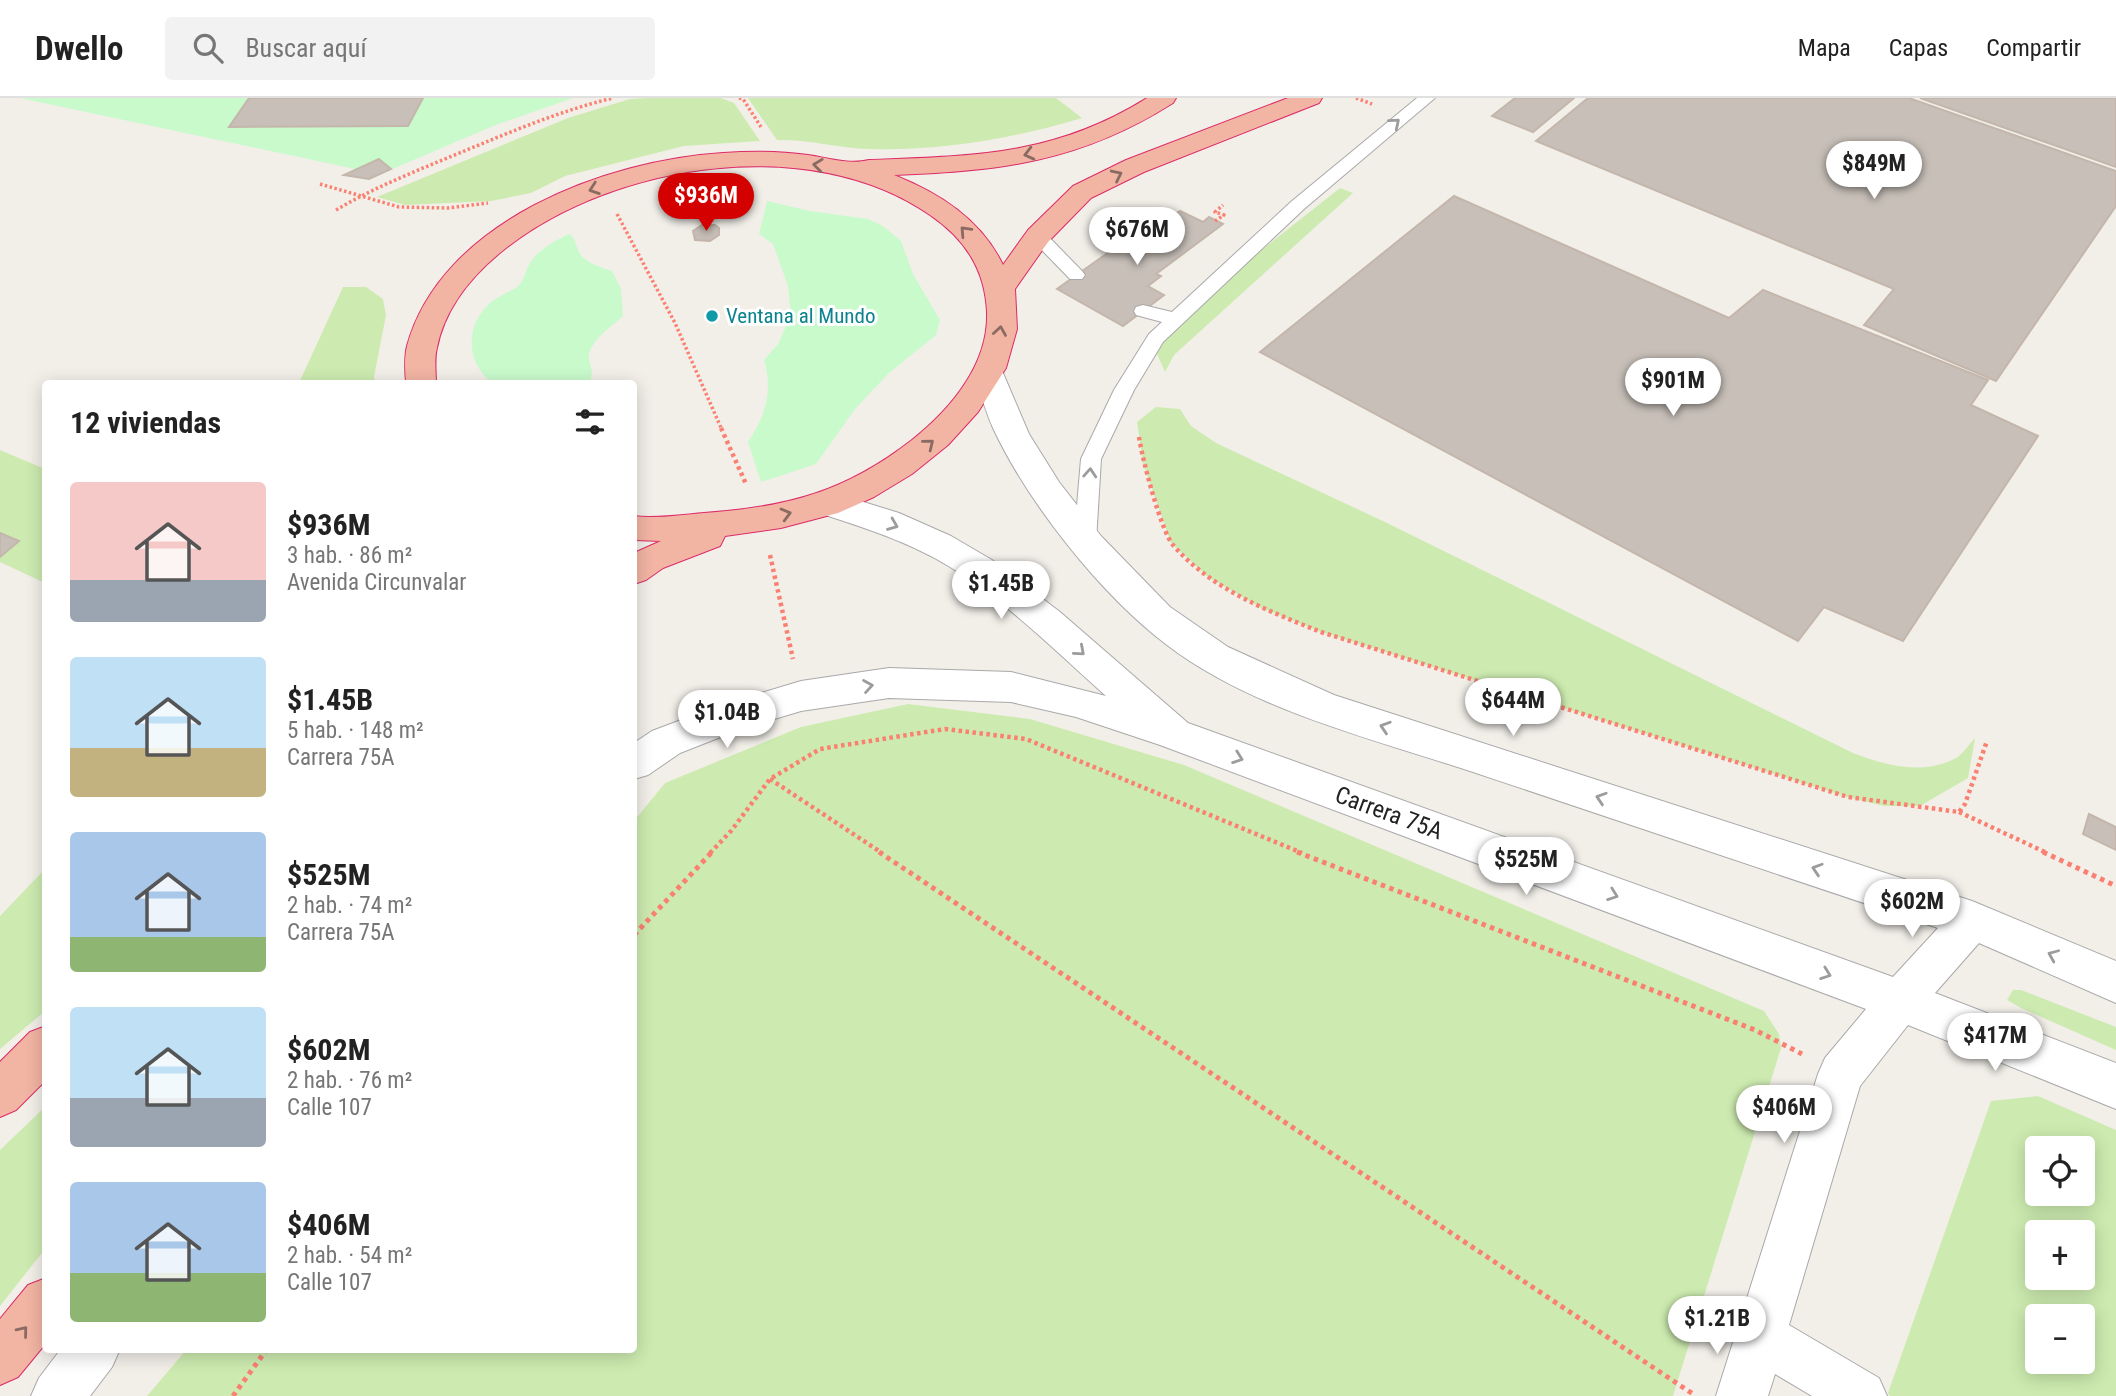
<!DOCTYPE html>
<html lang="es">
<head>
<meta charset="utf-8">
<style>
	:root { --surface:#fff; --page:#f2f2f2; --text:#222; --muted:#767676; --line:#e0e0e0; --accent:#d40000 }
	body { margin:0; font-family:"Roboto Condensed",sans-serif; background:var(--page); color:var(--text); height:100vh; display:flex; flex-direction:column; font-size:26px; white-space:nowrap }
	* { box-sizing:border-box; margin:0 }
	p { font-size:23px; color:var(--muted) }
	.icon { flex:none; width:38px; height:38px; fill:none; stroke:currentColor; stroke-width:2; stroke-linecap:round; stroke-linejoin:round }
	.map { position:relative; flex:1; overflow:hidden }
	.sheet { position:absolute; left:42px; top:282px; width:595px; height:973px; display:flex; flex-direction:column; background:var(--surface); border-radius:7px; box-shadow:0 4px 18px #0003 }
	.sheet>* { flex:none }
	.buttons { position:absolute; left:2025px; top:1038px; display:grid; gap:14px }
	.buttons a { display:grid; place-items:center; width:70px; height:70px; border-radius:7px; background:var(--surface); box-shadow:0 4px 18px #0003; font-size:35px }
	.price { position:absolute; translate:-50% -60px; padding:0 16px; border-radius:24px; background:#fff; color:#222; font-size:23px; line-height:46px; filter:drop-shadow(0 2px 4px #0008) }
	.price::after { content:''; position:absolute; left:50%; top:42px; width:21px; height:16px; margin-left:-10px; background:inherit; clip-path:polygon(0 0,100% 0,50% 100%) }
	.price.selected { background:var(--accent); color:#fff }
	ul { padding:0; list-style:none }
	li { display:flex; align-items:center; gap:21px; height:175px; padding:0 28px }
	li span { display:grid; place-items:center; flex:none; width:196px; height:140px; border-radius:7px; color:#555 }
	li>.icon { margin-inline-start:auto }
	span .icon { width:84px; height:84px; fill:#fffc; stroke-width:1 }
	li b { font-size:30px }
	h2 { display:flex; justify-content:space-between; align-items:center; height:84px; padding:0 28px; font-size:30px }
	header { display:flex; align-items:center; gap:42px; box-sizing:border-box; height:98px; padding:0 35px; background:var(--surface); border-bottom:2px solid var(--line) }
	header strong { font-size:33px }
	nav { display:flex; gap:38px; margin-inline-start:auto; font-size:24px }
	.search { width:490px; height:63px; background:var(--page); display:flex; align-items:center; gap:18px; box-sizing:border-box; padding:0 24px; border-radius:7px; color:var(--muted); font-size:26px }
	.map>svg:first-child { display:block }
	.grass { fill:#cdebb0; fill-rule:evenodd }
	.park { fill:#c8facc }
	.building { fill:#c7bfb8; stroke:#c4b6ab; stroke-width:2 }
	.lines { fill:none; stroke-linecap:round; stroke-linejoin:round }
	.service-casing { stroke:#a9a9a9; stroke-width:2 }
	.minor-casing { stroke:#a9a9a9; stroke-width:2 }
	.trunk-casing { stroke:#dc2a67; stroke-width:2 }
	.path-far2 { stroke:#fa8072; stroke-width:3.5; stroke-dasharray:2.5 2.5; stroke-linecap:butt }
	.path-far1 { stroke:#fa8072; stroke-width:4.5; stroke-dasharray:3.5 3.5; stroke-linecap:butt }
	.path { stroke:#fa8072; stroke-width:5; stroke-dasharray:4.5 4.5; stroke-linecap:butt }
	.service { fill:#fff; fill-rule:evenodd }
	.minor { fill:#fff; fill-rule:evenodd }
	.trunk { fill:#f2b4a3; fill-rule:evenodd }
	.oneway { stroke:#9c9c9c }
	.oneway2 { stroke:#8a6b62 }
	.culture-dot { fill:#0f9aa8; stroke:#fff; stroke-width:2.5 }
	.labels { text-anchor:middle; stroke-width:6; stroke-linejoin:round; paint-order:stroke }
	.far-culture-label { font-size:21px; fill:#0d838f; stroke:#fff; text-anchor:start }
	.street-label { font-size:24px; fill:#222; stroke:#fff }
</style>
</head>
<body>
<header>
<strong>Dwello</strong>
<div class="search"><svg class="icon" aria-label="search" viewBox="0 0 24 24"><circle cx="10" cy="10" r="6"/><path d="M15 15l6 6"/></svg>Buscar aquí</div>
<nav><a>Mapa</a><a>Capas</a><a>Compartir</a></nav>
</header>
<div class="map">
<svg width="2116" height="1298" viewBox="0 0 2116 1298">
	<rect width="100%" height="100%" fill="#f2efe9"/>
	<g class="grass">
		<path d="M647,0H721L734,5L760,43L684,48L565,78L531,95L491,103L405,107L377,99L568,20L630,1Z"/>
		<path d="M748,0H1056L1082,20C1013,41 941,53 869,51C838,50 807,41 777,42Z"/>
		<path d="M1340,90L1353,95L1174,257L1165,274L1154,249L1260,153Z"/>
		<path d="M343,189H366L383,201L386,217L374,279L376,285H299Z"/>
		<path d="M1156,309L1180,311L1191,328L1216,345L1385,424L1853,655C1884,667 1923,678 1956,660C1963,656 1969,646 1975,640L1968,680L1920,708H1884L1847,699L1321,534L1261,510L1208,479L1171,445L1143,365L1137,324Z"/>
		<path d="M0,352L45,371V485L0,464Z"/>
		<path d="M908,606L1030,621L1184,667L1764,913L1779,936L1781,950L1673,1298H147L187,1251H634V723L665,685L801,629Z"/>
		<path d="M45,771V913L0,951V818Z"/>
		<path d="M2013,892H2021L2116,929V952L2021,910L2007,902Z"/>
		<path d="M2038,998L2116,1032V1298H1890L1888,1295L1991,1003ZM2037,1050H2082V1096H2037ZM2037,1134H2082V1180H2037ZM2037,1218H2082V1264H2037Z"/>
		<path d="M45,1009V1151L0,1208V1052Z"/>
	</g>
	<g class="park">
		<path d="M20,0H573L493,28L369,81L344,77L355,71L341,68Z"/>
		<path d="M767,103L810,113L868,121L883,128L901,143L913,176L940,222L936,237L888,276L855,311L816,366L761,384L748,344C766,317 773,293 764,262L778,246L791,217L788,188L773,146L759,136Z"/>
		<path d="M569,136C577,141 575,148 580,156C588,166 600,169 612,173L621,191L623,218C612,228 592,241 589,257C588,268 595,270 590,285H492C465,264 464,224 494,202C501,197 510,194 517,189C525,182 525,173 530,165C538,152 556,142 569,136Z"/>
	</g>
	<g class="building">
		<path d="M249,0H423L408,28L229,29Z"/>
		<path d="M1515,0H1574L1533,34L1492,18Z"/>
		<path d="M1588,0H1909L2116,73V108L1996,283L1864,227L1894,191L1536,43Z"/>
		<path d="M1920,0H2116V69Z"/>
		<path d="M379,61L391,71L369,81L344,77Z"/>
		<path d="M1454,98L1729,220L1763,192L1988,282L1971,307L2038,338L1903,543L1824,509L1798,543L1260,254Z"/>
		<path d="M1180,113L1203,124L1209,119L1223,126L1156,176L1161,178L1148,188L1164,197L1123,228L1057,191L1164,115L1172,118Z"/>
		<path d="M702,127H715L719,130V137L710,143L695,142L693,133Z"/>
		<path d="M0,435L19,443L0,459Z"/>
		<path d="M2089,716L2116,729V752L2083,736Z"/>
	</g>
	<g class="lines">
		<g class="service-casing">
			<g id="service">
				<path d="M1417,0H1435L1304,111L1163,244L1134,292L1101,361L1096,443L1093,449L1085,451L1077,449L1074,443L1081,361L1114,292L1149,236L1162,224L1136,217L1134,213L1136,209L1143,207L1172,214L1292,103Z"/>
				<path d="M1038,133L1044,134L1082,173L1085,177L1082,181H1070L1032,142L1029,138L1032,134Z"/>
			</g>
		</g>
		<g class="minor-casing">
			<g id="minor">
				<path d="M989,265L1000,268L1029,336L1059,384L1101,438L1170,509L1228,549L1334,597L1972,803L2116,863V905L1979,845L1935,895L2116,965V1011L1908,927L1860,988L1789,1227L1879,1280L1887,1298H1812L1775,1276L1768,1298H1716L1818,976L1825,960L1866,911L1160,647L1076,619L1011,604L889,600L801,613L741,631L680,655L648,677L634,681V645L652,633L721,607L801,583L889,570L1011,574L1106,598C1061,558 1017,514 967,480C922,448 869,431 816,414L811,405L816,396L828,393L899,415L951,438L992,462L1060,514L1188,625L1893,879L1938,830C1783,778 1628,726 1473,674C1373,641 1252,612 1167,547C1101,497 1028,405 993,330C985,312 980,293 974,275L978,268Z"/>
				<path d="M61,1251H120L112,1269L90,1298H31L39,1280Z"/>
			</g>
		</g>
		<g class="trunk-casing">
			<g id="trunk">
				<path d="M1147,0H1176L1173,5C1080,64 1001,73 894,77C939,95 981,121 1003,167L1028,132L1073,88L1126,62L1288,0H1322L1319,5L1144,74L1091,100L1048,144L1015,191L1017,231L1006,270L978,314L948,347L912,376L874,399L838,415L781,430L725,438L720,448L663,470L646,482L634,486V455L661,443L634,442V418C656,421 681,417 704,415C788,409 845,394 912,342C951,311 989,266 987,214C985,171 965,141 930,117C811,34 615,65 506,150C474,175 445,209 437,250C434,261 436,274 436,285H406C405,273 404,260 407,248C441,123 607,62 723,55C751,53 780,53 808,57C829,60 849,67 869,62C974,58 1054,58 1147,0Z"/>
				<path d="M46,928V982L16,1012L0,1019V964L30,934Z"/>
				<path d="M46,1180V1245L18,1279L0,1287V1221L28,1187Z"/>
			</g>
		</g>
		<g class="path-far2">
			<path d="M739,0L743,1L761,29"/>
			<path d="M1356,0L1372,6"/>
			<path d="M320,86L399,109L448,110L488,105"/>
			<path d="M336,112C375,89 416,73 457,56C508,35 559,13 613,0"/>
			<path d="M617,116L675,225L722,332"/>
			<path d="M1215,123L1224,117L1215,114L1223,107"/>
		</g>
		<g class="path-far1">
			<path d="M721,330L746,386"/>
			<path d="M1139,339C1142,360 1161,433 1173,447C1211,491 1268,513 1321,534L1848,699L1959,714L1965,706L1987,643"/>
			<path d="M770,457L793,561"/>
			<path d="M770,681L882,755"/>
			<path d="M1959,714L2047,755"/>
			<path d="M710,755L731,733L770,681L820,651L945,631L1026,641L1302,755"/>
		</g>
		<g class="path">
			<path d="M879,754L1693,1296"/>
			<path d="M1297,754L1755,932L1802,956"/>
			<path d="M2043,754L2116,788"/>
			<path d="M634,837L712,754"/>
			<path d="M233,1298L267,1251"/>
		</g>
		<use href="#service" class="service"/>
		<use href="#minor" class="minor"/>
		<use href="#trunk" class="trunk"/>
	</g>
	<defs><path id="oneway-chevron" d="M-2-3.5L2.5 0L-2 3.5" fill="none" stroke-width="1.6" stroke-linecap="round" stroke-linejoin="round" transform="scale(1.75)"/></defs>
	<g class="oneway">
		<use href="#oneway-chevron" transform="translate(1395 25) rotate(-40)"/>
		<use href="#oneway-chevron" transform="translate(1090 375) rotate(-86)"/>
		<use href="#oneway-chevron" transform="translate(893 427) rotate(22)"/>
		<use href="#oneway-chevron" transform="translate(1080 553) rotate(41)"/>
		<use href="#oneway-chevron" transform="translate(868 588) rotate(-9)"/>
		<use href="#oneway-chevron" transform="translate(1385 629) rotate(-162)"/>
		<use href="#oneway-chevron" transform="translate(1238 660) rotate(20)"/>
		<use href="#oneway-chevron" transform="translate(1601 700) rotate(-162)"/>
		<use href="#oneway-chevron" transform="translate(1817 771) rotate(-162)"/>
		<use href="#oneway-chevron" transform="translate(1613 797) rotate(20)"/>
		<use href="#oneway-chevron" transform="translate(2053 857) rotate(-157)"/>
		<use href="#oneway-chevron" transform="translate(1826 876) rotate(20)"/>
	</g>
	<g class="oneway2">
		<use href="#oneway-chevron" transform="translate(1029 56) rotate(166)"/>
		<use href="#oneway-chevron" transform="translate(818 67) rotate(-173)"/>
		<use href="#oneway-chevron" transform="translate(1117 77) rotate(-26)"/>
		<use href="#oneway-chevron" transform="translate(594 91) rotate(161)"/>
		<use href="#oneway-chevron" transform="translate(965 133) rotate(-133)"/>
		<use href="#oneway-chevron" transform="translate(1000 233) rotate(-81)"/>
		<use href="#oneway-chevron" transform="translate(929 346) rotate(-39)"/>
		<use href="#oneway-chevron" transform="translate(786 416) rotate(-15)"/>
		<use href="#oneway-chevron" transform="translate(23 1233) rotate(-51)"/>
	</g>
	<circle class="culture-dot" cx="712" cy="218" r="7"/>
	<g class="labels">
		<g class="far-culture-label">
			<text x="726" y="225">Ventana al Mundo</text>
		</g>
		<g class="street-label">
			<text transform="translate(1389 715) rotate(20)" y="8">Carrera 75A</text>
		</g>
	</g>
</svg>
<div class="buttons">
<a><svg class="icon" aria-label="locate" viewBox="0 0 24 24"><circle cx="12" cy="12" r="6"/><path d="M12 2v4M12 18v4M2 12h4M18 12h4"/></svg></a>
<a>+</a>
<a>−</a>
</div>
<b class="price" style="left:1874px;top:103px">$849M</b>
<b class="price selected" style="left:706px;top:135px">$936M</b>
<b class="price" style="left:1137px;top:169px">$676M</b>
<b class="price" style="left:1673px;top:320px">$901M</b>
<b class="price" style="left:1001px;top:523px">$1.45B</b>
<b class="price" style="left:1513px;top:640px">$644M</b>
<b class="price" style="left:727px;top:652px">$1.04B</b>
<b class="price" style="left:1526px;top:799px">$525M</b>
<b class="price" style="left:1912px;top:841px">$602M</b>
<b class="price" style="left:1995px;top:975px">$417M</b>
<b class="price" style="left:1784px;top:1047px">$406M</b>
<b class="price" style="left:1717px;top:1258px">$1.21B</b>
<section class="sheet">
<h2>12 viviendas<svg class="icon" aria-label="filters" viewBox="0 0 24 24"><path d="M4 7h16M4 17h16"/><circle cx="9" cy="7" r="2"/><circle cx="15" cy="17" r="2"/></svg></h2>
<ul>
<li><span style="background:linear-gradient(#f6c9c9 70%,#9aa5b1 0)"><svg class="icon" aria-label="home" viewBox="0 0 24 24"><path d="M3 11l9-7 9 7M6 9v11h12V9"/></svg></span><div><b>$936M</b><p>3 hab. · 86 m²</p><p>Avenida Circunvalar</p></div></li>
<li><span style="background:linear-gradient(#bfe0f5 65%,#c2b280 0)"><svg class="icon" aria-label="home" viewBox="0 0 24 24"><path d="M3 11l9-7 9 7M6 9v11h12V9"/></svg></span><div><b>$1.45B</b><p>5 hab. · 148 m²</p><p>Carrera 75A</p></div></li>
<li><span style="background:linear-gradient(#a9c7e8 75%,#8fb573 0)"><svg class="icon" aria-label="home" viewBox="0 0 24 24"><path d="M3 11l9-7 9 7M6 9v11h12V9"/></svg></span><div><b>$525M</b><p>2 hab. · 74 m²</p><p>Carrera 75A</p></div></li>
<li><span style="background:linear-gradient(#bfe0f5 65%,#9aa5b1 0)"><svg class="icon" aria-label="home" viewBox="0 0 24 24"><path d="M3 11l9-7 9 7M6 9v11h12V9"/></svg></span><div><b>$602M</b><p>2 hab. · 76 m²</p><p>Calle 107</p></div></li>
<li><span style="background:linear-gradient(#a9c7e8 65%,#8fb573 0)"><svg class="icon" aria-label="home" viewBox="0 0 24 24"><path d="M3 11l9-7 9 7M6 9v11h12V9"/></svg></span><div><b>$406M</b><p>2 hab. · 54 m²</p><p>Calle 107</p></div></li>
</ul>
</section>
</div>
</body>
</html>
